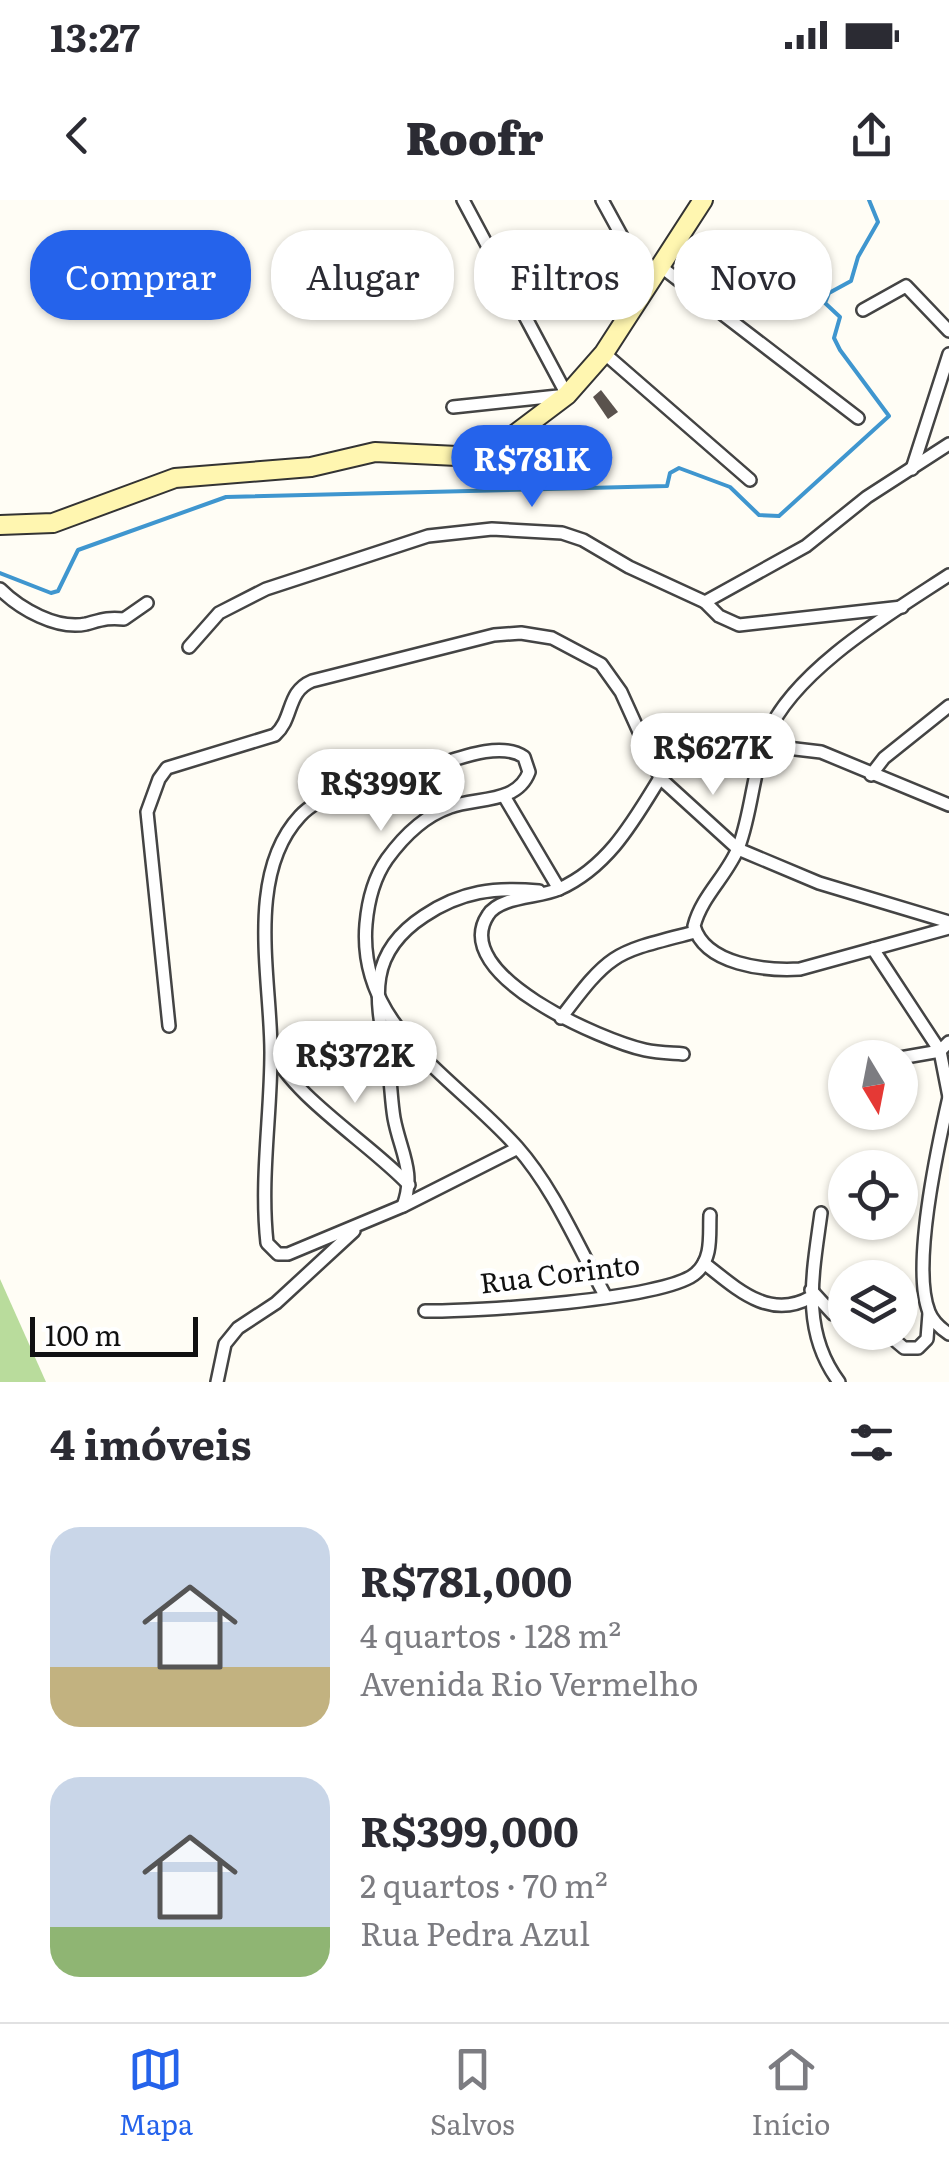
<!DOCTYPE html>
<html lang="pt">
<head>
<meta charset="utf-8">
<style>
	:root { --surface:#fff; --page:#f7f7f7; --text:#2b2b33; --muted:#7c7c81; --line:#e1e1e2; --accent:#2563eb }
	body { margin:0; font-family:Literata,serif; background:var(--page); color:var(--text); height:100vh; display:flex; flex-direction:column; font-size:38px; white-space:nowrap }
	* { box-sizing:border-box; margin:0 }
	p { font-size:32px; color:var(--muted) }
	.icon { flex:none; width:55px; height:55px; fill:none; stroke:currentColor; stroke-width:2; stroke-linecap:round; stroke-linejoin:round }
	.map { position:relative; height:1182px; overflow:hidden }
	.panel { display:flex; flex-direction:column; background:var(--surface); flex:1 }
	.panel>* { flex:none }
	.banner { position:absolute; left:30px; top:30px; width:890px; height:90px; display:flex; gap:20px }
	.needle { width:65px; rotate:170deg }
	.buttons { position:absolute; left:828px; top:840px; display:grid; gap:20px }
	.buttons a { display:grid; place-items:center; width:90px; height:90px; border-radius:50%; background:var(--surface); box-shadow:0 2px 8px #0004; font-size:50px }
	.scale { position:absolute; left:30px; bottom:25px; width:168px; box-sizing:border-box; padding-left:10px; border:5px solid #111; border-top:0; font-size:28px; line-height:35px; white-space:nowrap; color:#111; -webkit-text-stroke:8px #fff; paint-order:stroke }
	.price { position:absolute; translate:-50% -85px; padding:0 22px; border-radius:35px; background:#fff; color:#222; font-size:32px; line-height:65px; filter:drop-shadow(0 2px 5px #0008) }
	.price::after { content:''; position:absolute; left:50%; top:60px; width:30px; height:22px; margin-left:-15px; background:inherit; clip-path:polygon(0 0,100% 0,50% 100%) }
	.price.on { background:var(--accent); color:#fff }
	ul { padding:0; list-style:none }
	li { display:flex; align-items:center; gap:30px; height:250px; padding:0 50px }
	li span { display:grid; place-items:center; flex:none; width:280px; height:200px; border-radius:30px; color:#555 }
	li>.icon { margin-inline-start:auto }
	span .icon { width:120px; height:120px; fill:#fffc; stroke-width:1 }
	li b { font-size:42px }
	h2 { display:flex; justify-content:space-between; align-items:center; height:120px; padding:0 50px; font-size:42px }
	.chip { padding:0 35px; border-radius:40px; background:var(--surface); box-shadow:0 2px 8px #0004; font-size:35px; line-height:90px }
	.chip.on { background:var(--accent); color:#fff }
	.status { display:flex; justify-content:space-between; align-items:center; height:70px; padding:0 50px; background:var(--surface); direction:ltr }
	.status svg { height:28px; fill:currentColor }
	header { display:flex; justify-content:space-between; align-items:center; height:130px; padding:0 50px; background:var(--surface); font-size:45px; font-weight:800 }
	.dock { display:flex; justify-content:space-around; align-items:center; height:140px; border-top:2px solid var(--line); background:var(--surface); font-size:28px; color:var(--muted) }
	.dock a { display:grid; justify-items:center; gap:5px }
	.dock .on { color:var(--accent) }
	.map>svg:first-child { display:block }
	.forest { fill:#b9dc9c }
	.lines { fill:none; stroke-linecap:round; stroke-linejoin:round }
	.stream { stroke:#3f96cf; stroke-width:4 }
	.building { fill:#5a524d }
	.street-casing { stroke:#444; stroke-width:16 }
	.secondary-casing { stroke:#333; stroke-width:22 }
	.street { stroke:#fff; stroke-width:11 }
	.secondary { stroke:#fff6b0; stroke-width:18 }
	.labels { text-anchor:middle; stroke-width:10; stroke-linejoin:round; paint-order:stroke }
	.street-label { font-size:28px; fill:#111; stroke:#fff }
</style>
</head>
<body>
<div class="status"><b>13:27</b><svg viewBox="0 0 49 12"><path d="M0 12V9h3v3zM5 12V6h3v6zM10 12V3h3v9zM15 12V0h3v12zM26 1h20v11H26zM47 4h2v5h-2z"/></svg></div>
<header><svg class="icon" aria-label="back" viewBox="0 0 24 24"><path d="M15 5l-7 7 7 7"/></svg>Roofr<svg class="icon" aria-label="share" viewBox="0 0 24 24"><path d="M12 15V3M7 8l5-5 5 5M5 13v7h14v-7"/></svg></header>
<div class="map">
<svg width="949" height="1182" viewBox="0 0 949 1182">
	<rect width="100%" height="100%" fill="#fffdf5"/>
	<path class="forest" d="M0,1079L46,1182H0Z"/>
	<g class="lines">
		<path class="stream" d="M0,373L51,393L58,391L78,350L226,297L667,286L670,273L679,268L730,287L759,315L779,316L889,216L840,150L834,138L840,117L825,103L829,93L851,81L858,57L878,22L869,0"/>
	</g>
	<g class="building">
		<path d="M601,190L618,212L608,219L593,197Z"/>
		<path d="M558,230L582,260L571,268L547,237Z"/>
	</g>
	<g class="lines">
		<g class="street-casing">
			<g id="street">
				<path d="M602,0L649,86"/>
				<path d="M660,66L858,218"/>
				<path d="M863,110L906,86L949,131"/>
				<path d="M604,153L750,280"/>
				<path d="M453,207L567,195L463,0"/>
				<path d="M912,269L949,154"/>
				<path d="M949,375C891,413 794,470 767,535C753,570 752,611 739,646C728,675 702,695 694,726C705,765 766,771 800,769L949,728"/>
				<path d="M0,389C20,409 57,430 86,424C101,420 108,417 124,419L147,403"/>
				<path d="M705,402L806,346L867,297L949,244"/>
				<path d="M189,447L219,413L266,389L428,336L492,329L562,333L583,340L629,367L705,402L719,416L739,425L902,407"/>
				<path d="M766,537L787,548L821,552L949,605"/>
				<path d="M871,575L884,558L949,506"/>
				<path d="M660,578C633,622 608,667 559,689C539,698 500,696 488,715C448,775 604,841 645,850C658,853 671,853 683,854"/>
				<path d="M504,596L559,689"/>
				<path d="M873,749L940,851L949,897"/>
				<path d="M561,818C612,750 614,753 695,732"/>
				<path d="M169,826L147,612L159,579L167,568L275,535C294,518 286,492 312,481L494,435L521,433L552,438L601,464L621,492L660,578L738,649L819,683L949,722"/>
				<path d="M273,851C291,895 373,946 409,985"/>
				<path d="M900,858L940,851L949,842"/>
				<path d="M841,870L845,869"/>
				<path d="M949,897C938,945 911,1067 929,1112C933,1122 940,1128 949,1134"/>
				<path d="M518,948L403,1006L288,1054H278L267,1043C260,979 271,915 271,852C271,779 245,675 300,616C326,588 385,580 421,570C448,563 498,539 524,557L529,572C517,604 477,597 450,607C424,616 403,637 387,659C373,679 368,701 366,724C357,828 455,877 517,947C555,990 578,1047 606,1097"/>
				<path d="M403,1006C416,972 400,951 394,918C391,900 391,882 388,865C377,803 363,756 424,716C461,691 495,687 539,691"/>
				<path d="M821,1013C813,1073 800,1130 839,1182"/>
				<path d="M704,1063C736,1088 769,1121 811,1097"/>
				<path d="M811,1090L833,1114L845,1117"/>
				<path d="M425,1111C471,1112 667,1100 696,1073C713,1058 709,1035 710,1015"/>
				<path d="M885,1132L904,1148H918L927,1139L929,1113"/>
				<path d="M217,1182L225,1144L238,1128L276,1103L354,1031"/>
			</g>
		</g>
		<g class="secondary-casing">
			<path id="secondary" d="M0,325L53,323L175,278L311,267L375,252L457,256L498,247L567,195L604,153L703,0"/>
		</g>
		<use href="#street" class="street"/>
		<use href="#secondary" class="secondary"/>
	</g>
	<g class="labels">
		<g class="street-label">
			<text transform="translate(560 1074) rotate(-7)" y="10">Rua Corinto</text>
		</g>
	</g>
</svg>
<div class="buttons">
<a><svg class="needle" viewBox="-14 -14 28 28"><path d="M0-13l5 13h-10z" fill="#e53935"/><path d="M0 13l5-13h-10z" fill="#7c7c81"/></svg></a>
<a><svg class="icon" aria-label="locate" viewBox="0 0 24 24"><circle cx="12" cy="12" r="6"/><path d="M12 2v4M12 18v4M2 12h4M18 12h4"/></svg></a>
<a><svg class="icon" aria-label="layers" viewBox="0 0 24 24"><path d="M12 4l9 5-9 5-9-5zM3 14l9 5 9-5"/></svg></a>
</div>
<div class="scale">100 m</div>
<b class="price on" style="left:532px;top:310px">R$781K</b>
<b class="price" style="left:713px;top:598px">R$627K</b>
<b class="price" style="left:381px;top:634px">R$399K</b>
<b class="price" style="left:355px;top:906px">R$372K</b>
<div class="banner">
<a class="chip on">Comprar</a>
<a class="chip">Alugar</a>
<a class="chip">Filtros</a>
<a class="chip">Novo</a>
</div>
</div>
<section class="panel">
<h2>4 imóveis<svg class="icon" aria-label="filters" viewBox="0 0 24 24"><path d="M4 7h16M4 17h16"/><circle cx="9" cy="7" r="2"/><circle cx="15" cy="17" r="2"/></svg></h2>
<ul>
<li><span style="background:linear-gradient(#c9d6e8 70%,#c2b280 0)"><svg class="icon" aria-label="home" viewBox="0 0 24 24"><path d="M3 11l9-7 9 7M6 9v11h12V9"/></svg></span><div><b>R$781,000</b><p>4 quartos · 128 m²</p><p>Avenida Rio Vermelho</p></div></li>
<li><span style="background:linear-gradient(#c9d6e8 75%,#8fb573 0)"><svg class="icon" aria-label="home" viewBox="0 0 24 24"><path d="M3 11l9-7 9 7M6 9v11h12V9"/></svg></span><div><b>R$399,000</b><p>2 quartos · 70 m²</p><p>Rua Pedra Azul</p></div></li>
</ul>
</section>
<nav class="dock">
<a class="on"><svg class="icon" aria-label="map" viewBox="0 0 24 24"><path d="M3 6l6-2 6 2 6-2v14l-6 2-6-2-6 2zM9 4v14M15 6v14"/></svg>Mapa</a>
<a><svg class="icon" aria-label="saved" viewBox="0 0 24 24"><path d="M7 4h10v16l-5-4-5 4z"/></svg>Salvos</a>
<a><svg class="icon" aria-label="home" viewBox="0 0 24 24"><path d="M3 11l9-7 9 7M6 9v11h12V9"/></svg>Início</a>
</nav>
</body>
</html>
